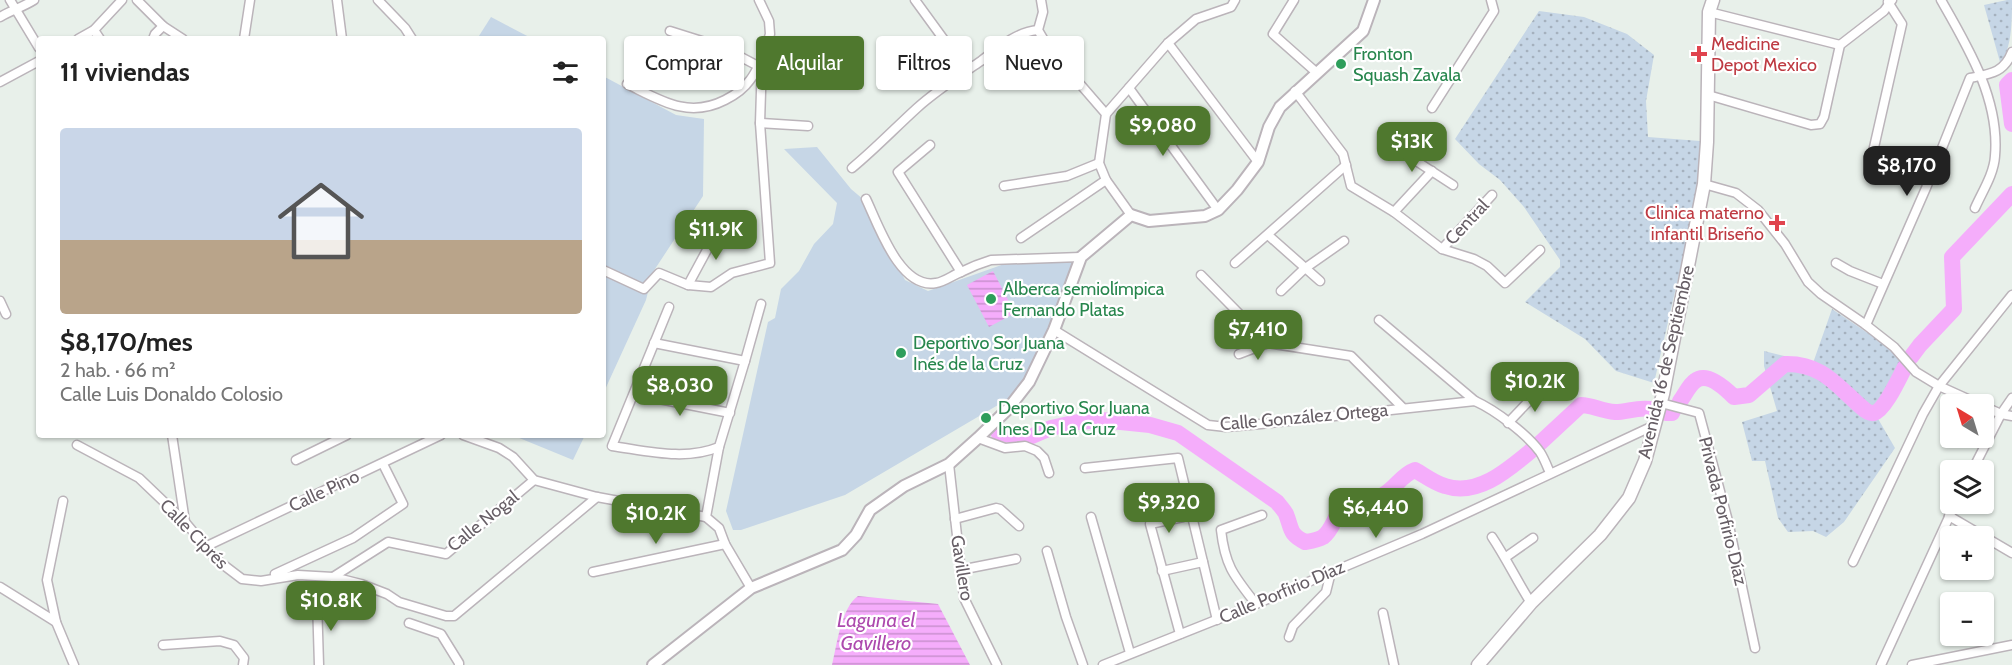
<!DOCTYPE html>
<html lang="es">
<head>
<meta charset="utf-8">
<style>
	:root { --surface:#fff; --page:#f2f2f2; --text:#222; --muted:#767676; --line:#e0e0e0; --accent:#4f782e }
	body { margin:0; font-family:Cabin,sans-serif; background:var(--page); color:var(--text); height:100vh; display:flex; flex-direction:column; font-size:22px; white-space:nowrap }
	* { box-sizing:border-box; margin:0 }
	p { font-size:20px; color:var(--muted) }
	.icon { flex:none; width:33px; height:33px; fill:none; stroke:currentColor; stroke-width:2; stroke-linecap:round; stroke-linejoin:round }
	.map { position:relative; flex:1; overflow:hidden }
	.details { position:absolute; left:36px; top:36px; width:570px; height:402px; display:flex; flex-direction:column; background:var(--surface); border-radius:6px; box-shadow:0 2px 4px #0004 }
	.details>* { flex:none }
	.top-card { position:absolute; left:624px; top:36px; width:570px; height:54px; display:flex; gap:12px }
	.needle { width:39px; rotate:322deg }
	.fabs { position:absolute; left:1940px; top:394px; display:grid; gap:12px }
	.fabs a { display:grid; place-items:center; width:54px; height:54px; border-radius:6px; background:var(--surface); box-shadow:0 2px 4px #0004; font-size:30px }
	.price { position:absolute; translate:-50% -51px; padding:0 14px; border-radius:12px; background:var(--accent); color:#fff; font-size:20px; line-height:39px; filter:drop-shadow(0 2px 3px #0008) }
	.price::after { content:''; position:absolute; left:50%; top:36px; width:18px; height:14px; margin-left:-9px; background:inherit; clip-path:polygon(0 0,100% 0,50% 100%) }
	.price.on { background:#222; color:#fff }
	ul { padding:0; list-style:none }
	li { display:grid; align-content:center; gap:12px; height:318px; padding:0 24px }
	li+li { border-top:2px solid var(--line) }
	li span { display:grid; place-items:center; height:186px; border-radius:6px; color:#555 }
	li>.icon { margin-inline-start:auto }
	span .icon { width:108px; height:108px; fill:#fffc; stroke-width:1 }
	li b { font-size:26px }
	h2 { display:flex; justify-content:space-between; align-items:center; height:72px; padding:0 24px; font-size:26px }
	.tag { padding:0 21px; border-radius:6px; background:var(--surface); box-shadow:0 2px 4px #0004; font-size:21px; line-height:54px }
	.tag.on { background:var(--accent); color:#fff }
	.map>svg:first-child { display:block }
	.grass { fill:url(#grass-dots) }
	.pitch { fill:#c6d6e6 }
	.water { fill:url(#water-rules) }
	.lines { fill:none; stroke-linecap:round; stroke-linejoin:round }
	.river { stroke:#f5adfb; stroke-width:16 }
	.minor-casing { stroke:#bbb4ba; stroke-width:11 }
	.tertiary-casing { stroke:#bbb4ba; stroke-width:14 }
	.secondary-casing { stroke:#bbb4ba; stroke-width:15 }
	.minor { stroke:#fff; stroke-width:8 }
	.tertiary { stroke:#fff; stroke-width:10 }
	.secondary { stroke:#fff; stroke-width:12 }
	.health-dot { fill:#e0444e; stroke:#fff; stroke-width:2 }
	.leisure-dot { fill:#2e9e5b; stroke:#fff; stroke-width:2 }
	.labels { text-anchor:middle; stroke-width:4.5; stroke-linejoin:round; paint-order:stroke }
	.health-label { font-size:18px; fill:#be3a42; stroke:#fff; text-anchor:start }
	.leisure-label { font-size:18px; fill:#27864d; stroke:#fff; text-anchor:start }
	.street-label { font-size:18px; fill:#675f66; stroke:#fff }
	.water-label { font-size:20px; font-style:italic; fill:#ad49ae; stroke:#fff }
</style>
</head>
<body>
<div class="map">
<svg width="2012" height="665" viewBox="0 0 2012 665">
	<defs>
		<pattern id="grass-dots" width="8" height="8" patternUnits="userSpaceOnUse" patternTransform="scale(1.5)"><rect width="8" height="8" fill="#c6d6e6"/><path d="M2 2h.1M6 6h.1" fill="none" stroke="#a5b1be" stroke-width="1.8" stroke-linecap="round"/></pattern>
		<pattern id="water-rules" width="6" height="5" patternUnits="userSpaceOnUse" patternTransform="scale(1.5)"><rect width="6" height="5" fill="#f5adfb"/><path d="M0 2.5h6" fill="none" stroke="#ca90cf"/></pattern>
	</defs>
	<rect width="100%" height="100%" fill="#e8f0ea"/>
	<g class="grass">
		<path d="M2007,0H2012C2012,18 2012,51 2000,62L1984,5Z"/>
		<path d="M1539,11L1584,17L1627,34L1654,55L1646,101L1648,137L1700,141V183L1654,383L1616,371L1585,339L1525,302L1560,267V260L1524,207L1500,180L1479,164L1455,139Z"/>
		<path d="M1832,309L1887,346L1909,370L1877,417L1895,448L1844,522L1826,537L1813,531L1788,532L1778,518L1765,461H1752L1742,422L1777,411L1764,366V351L1813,363Z"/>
	</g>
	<g class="pitch">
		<path d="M491,17L533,39H477Z"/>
		<path d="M603,76L676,115L704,119L703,196L653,272L646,300L603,394Z"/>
		<path d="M817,147L851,189L864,200L905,280L928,291L1010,262L1079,259L1030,374L1010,401L998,405L845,495L741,530H733L726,511L768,322L775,318L781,289L799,271L814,244L833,224L837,203L784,149Z"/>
		<path d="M512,435H585L573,460Z"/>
	</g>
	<g class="water">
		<path d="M993,271L1015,313L989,327L967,285Z"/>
		<path d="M858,596L938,604L970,665H832C837,645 841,608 858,596Z"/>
	</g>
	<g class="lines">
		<g class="river">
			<path d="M2012,80L2007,85L2012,124"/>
			<path d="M1911,357L1920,345L1954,309L1952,257L2012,194"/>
			<path d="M1680,401C1685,395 1689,385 1695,381C1707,371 1726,389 1734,397L1749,395L1785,364C1824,363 1838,388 1865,410C1868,412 1870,414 1874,413C1885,410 1900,376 1905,367"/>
			<path d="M1666,413H1672L1675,407"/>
			<path d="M998,432L1025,439L1051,428L1078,422L1101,420L1150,425L1178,433L1277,502C1280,506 1284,510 1286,514C1292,529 1289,534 1305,542C1311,541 1318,540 1323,537C1335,528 1334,512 1347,505C1358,499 1372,501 1383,495C1396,488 1401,475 1415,470C1424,475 1434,483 1445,486C1478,497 1509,469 1533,449"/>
			<path d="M1539,444L1581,405C1592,405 1601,411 1615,412C1627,412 1637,407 1650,409"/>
		</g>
		<g class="minor-casing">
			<g id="minor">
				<path d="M10,0L39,48"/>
				<path d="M137,0L163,26L183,39"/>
				<path d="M337,0L342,39"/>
				<path d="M378,0L405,28L412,39"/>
				<path d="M915,0L966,70"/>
				<path d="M1041,0L1043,12L1038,30L1048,47L1106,114L1099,163L1106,180L1131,215"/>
				<path d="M1294,0L1273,34L1317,73"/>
				<path d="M1941,0C1968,47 2000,100 1995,156C1994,174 1982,192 1975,208"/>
				<path d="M1709,12L1840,45"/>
				<path d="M0,17C12,10 23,7 34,0"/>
				<path d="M94,30L100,39"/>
				<path d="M670,31L724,48L758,66"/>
				<path d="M78,39L94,30L122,0"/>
				<path d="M153,39L155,34L163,26"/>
				<path d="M244,39L250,0"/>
				<path d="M1168,43L1258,162"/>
				<path d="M0,82L39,61"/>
				<path d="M627,84C660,100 688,119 725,100C735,95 743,90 750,80C755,74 758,66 762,60"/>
				<path d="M1129,88L1218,210"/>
				<path d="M1295,91L1343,154L1351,186L1394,212L1442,249L1474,259L1487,266L1505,283L1540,250"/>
				<path d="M1708,95L1811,125L1820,124L1824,117L1840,45L1884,11L1892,0"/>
				<path d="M1432,108L1494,11L1491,0"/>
				<path d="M1106,114L1168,43L1196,19L1231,7L1235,0"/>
				<path d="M760,123L808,126"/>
				<path d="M1384,140L1453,185"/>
				<path d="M930,145L898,172L961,272"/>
				<path d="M1870,165L1902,24L1888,2"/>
				<path d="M852,168C875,149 895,128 917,108C937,90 959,76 981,61C998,48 1016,32 1038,30"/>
				<path d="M1704,184L1736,193L1758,210L1785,244L1808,282L1821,294L1866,325L1894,347L1916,372L1939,386L1981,405"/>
				<path d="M1004,186L1067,176L1099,163"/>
				<path d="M866,199C878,224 900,290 936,283C944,282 953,275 961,272C971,267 981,263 991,260L1081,257"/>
				<path d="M1394,212L1432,171"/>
				<path d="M1268,235L1320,281"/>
				<path d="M1021,238L1106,180"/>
				<path d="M1442,249L1492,195"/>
				<path d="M1235,263L1346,165"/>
				<path d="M1836,263L1850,271L1883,284"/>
				<path d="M603,270L644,289L659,273L688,285L711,287L732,273L770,263L760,123L762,60L770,34L769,21L759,0"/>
				<path d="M1201,275L1268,343L1351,356L1403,408"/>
				<path d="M688,285L721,224"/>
				<path d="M1281,291L1304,269L1344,241"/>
				<path d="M0,301L6,314"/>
				<path d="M669,307L612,446C648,451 685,461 719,447"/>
				<path d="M1379,320L1475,401"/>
				<path d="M1866,325L1926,188L1970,78C1990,74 2004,73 2012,52"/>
				<path d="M1054,330L1208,425L1226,427L1261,424L1475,401C1495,410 1527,434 1540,452C1544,458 1547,466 1550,473"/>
				<path d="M654,343L745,361"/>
				<path d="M1239,354L1268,343"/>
				<path d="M634,394L730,413"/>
				<path d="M1661,403L1699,413L1728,521L1755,648"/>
				<path d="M1983,406L2001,414L2012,416"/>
				<path d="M1508,423L1544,385"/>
				<path d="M172,435L185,522"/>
				<path d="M463,435L499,448L513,457L534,480L597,497L706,517"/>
				<path d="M978,438L1005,448L1025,446L1037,451L1044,458L1049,473"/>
				<path d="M77,445L139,478L185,522L217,560L242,579L261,581L298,575L333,577L361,584L387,594L399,602L446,616H454L597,497"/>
				<path d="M296,460L347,435"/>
				<path d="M949,464L964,598L997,665"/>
				<path d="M1085,468L1178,458L1217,620"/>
				<path d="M1972,471L2001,414L2012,398"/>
				<path d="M1949,516L2012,553"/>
				<path d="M1091,517L1130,653"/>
				<path d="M955,519L996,508L1000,509L1019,526"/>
				<path d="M1492,537C1506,558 1517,581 1531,603"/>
				<path d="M207,546L441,435"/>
				<path d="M1047,551L1066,617L1083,665"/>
				<path d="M1506,557L1533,538"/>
				<path d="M1853,562L1923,414L1939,386L2012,295"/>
				<path d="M960,570L1016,559"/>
				<path d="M1162,571L1203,562"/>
				<path d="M593,572L725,544"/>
				<path d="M275,574L353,538L403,504L383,464"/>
				<path d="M333,577L388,542L446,554L534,480"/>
				<path d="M0,587L56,622L74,665"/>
				<path d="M751,588L725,544L719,528L706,517L719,447L745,361L761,304"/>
				<path d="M317,600L319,665"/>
				<path d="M1256,604C1234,576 1225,566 1221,530L1262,515"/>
				<path d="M1383,613L1394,665"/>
				<path d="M56,622L47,580L63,501"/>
				<path d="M409,623L441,634L459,663V665"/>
				<path d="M1180,634L1150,524L1183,517"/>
				<path d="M1289,637L1293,626L1326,592L1331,572"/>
				<path d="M163,645L220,641L234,645L244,658L243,665"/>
				<path d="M1103,665L1256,604L1422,534L1655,425"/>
				<path d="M1881,665L1955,504"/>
				<path d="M1912,665L2012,645"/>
			</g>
		</g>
		<g class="tertiary-casing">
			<path id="tertiary" d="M653,665L751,588L842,550L856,535L870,510L904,486L949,464L978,438L1008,409L1029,382L1054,330L1081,257L1131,215L1149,221L1205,216L1218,210L1237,190L1258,162L1269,127L1280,107L1363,31L1374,0"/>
		</g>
		<g class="secondary-casing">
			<path id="secondary" d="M1478,665L1531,603L1600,535L1629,498L1645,461L1663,394L1704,184L1707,142L1709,12L1713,0"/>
		</g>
		<use href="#minor" class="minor"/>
		<use href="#tertiary" class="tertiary"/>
		<use href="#secondary" class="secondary"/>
	</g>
	<g class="health-dot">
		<path d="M1696 45h6v6h6v6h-6v6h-6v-6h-6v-6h6z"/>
		<path d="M1774 214h6v6h6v6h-6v6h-6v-6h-6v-6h6z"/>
	</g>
	<g class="leisure-dot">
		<circle cx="1341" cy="64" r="6"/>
		<circle cx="991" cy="299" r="6"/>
		<circle cx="901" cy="353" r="6"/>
		<circle cx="986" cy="418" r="6"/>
	</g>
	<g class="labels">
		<g class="health-label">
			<text x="1711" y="50">Medicine<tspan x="1711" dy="21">Depot Mexico</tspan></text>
			<text x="1764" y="219" text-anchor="end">Clinica materno<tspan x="1764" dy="21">infantil Briseño</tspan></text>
		</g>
		<g class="leisure-label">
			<text x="1353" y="60">Fronton<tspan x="1353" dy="21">Squash Zavala</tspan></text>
			<text x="1003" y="295">Alberca semiolímpica<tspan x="1003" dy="21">Fernando Platas</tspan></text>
			<text x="913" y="349">Deportivo Sor Juana<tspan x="913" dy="21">Inés de la Cruz</tspan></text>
			<text x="998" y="414">Deportivo Sor Juana<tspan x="998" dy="21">Ines De La Cruz</tspan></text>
		</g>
		<g class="street-label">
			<text transform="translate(1467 222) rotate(-47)" y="6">Central</text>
			<text transform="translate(1666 362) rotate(-77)" y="6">Avenida 16 de Septiembre</text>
			<text transform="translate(1304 417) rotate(-5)" y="6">Calle González Ortega</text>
			<text transform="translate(324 491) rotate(-25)" y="6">Calle Pino</text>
			<text transform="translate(1723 511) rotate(76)" y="6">Privada Porfirio Díaz</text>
			<text transform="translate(483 521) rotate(-39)" y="6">Calle Nogal</text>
			<text transform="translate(194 534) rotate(46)" y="6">Calle Ciprés</text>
			<text transform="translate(962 568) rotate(81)" y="6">Gavillero</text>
			<text transform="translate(1282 592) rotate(-23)" y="6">Calle Porfirio Díaz</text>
		</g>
		<g class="water-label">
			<text x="876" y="627">Laguna el<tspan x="876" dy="23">Gavillero</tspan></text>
		</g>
	</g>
</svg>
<div class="fabs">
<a><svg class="needle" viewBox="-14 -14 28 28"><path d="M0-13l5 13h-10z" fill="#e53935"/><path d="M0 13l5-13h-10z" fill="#767676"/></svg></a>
<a><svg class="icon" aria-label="layers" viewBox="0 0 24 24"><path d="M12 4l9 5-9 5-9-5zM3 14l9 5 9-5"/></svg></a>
<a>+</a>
<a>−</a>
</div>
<b class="price" style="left:1163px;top:157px">$9,080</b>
<b class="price" style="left:1412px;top:173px">$13K</b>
<b class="price on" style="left:1907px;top:197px">$8,170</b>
<b class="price" style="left:716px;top:261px">$11.9K</b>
<b class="price" style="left:1258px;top:361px">$7,410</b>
<b class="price" style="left:1535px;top:413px">$10.2K</b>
<b class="price" style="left:680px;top:417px">$8,030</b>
<b class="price" style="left:1169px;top:534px">$9,320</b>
<b class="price" style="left:1376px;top:539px">$6,440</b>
<b class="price" style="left:656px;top:545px">$10.2K</b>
<b class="price" style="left:331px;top:632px">$10.8K</b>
<div class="top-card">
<a class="tag">Comprar</a>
<a class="tag on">Alquilar</a>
<a class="tag">Filtros</a>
<a class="tag">Nuevo</a>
</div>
<section class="details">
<h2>11 viviendas<svg class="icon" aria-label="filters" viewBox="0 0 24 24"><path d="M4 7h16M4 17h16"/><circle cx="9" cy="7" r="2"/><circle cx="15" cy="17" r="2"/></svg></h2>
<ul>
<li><span style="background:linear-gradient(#c9d6e8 60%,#b9a48a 0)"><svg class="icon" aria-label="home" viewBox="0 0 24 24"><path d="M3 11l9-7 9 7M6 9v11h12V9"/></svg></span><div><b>$8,170/mes</b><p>2 hab. · 66 m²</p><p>Calle Luis Donaldo Colosio</p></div></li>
</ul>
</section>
</div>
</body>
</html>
